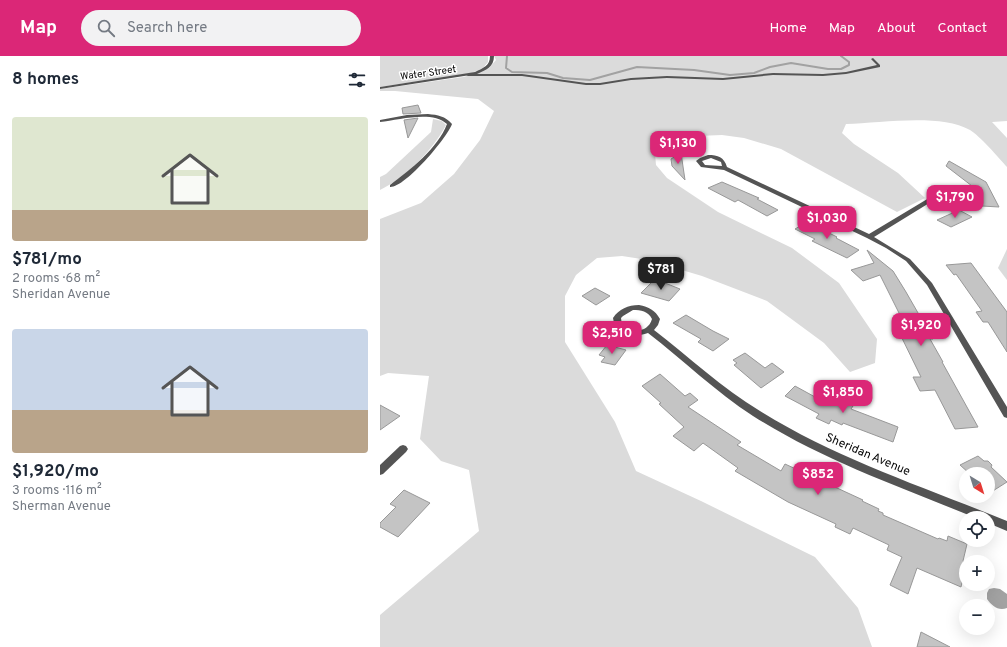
<!DOCTYPE html>
<html lang="en">
<head>
<meta charset="utf-8">
<style>
	:root { --surface:#fff; --page:#f2f2f3; --text:#1f2937; --muted:#747a83; --accent:#db2777 }
	body { margin:0; font-family:Overpass,sans-serif; background:var(--page); color:var(--text); height:100vh; display:flex; flex-direction:column; font-size:15px; white-space:nowrap }
	* { box-sizing:border-box; margin:0 }
	p { font-size:13px; color:var(--muted) }
	.icon { flex:none; width:22px; height:22px; fill:none; stroke:currentColor; stroke-width:2; stroke-linecap:round; stroke-linejoin:round }
	.map { position:relative; flex:1; overflow:hidden }
	.details { display:flex; flex-direction:column; background:var(--surface); width:380px }
	.details>* { flex:none }
	.needle { width:26px; rotate:142deg }
	.tools { position:absolute; left:579px; top:411px; display:grid; gap:8px }
	.tools a { display:grid; place-items:center; width:36px; height:36px; border-radius:50%; background:var(--surface); box-shadow:0 4px 16px #0002; font-size:20px }
	.price { position:absolute; translate:-50% -34px; padding:0 9px; border-radius:8px; background:var(--accent); color:#fff; font-size:13px; line-height:26px; filter:drop-shadow(0 1px 2px #0008) }
	.price::after { content:''; position:absolute; left:50%; top:24px; width:12px; height:9px; margin-left:-6px; background:inherit; clip-path:polygon(0 0,100% 0,50% 100%) }
	.price.on { background:#222; color:#fff }
	ul { padding:0; list-style:none }
	li { display:grid; align-content:center; gap:8px; height:212px; padding:0 12px }
	li span { display:grid; place-items:center; height:124px; border-radius:4px; color:#555 }
	li>.icon { margin-inline-start:auto }
	span .icon { width:72px; height:72px; fill:#fffc; stroke-width:1 }
	li b { font-size:17px }
	h2 { display:flex; justify-content:space-between; align-items:center; height:48px; padding:0 12px; font-size:17px }
	header { display:flex; align-items:center; gap:24px; box-sizing:border-box; height:56px; padding:0 20px; background:var(--accent); color:#fff }
	header strong { font-size:19px }
	nav { display:flex; gap:22px; margin-inline-start:auto; font-size:14px }
	.search { width:280px; height:36px; background:var(--page); display:flex; align-items:center; gap:10px; box-sizing:border-box; padding:0 14px; border-radius:22px; color:var(--muted); font-size:15px }
	main { display:flex; flex:1; min-height:0 }
	.map>svg:first-child { display:block }
	.green { fill:#dbdbdb }
	.water { fill:#a2a2a2 }
	.lines { fill:none; stroke-linecap:round; stroke-linejoin:round }
	.stream { stroke:#a2a2a2; stroke-width:2 }
	.building { fill:#c4c4c4; stroke:#989898 }
	.service { fill:#545454; fill-rule:evenodd }
	.minor { fill:#545454; fill-rule:evenodd }
	.labels { text-anchor:middle; stroke-width:3; stroke-linejoin:round; paint-order:stroke }
	.far-street-label { font-size:10px; fill:#000; stroke:#fff }
	.street-label { font-size:12px; fill:#000; stroke:#fff }
</style>
</head>
<body>
<header>
<strong>Map</strong>
<div class="search"><svg class="icon" aria-label="search" viewBox="0 0 24 24"><circle cx="10" cy="10" r="6"/><path d="M15 15l6 6"/></svg>Search here</div>
<nav><a>Home</a><a>Map</a><a>About</a><a>Contact</a></nav>
</header>
<main>
<section class="details">
<h2>8 homes<svg class="icon" aria-label="filters" viewBox="0 0 24 24"><path d="M4 7h16M4 17h16"/><circle cx="9" cy="7" r="2"/><circle cx="15" cy="17" r="2"/></svg></h2>
<ul>
<li><span style="background:linear-gradient(#dfe7d0 75%,#b9a48a 0)"><svg class="icon" aria-label="home" viewBox="0 0 24 24"><path d="M3 11l9-7 9 7M6 9v11h12V9"/></svg></span><div><b>$781/mo</b><p>2 rooms · 68 m²</p><p>Sheridan Avenue</p></div></li>
<li><span style="background:linear-gradient(#c9d6e8 65%,#b9a48a 0)"><svg class="icon" aria-label="home" viewBox="0 0 24 24"><path d="M3 11l9-7 9 7M6 9v11h12V9"/></svg></span><div><b>$1,920/mo</b><p>3 rooms · 116 m²</p><p>Sherman Avenue</p></div></li>
</ul>
</section>
<div class="map">
<svg width="627" height="591" viewBox="0 0 627 591">
	<rect width="100%" height="100%" fill="#fff"/>
	<g class="green">
		<path d="M0,0H108V6L103,12L92,17L0,31Z"/>
		<path d="M114,0H627V65L612,66L627,82V111C619,102 599,79 590,74C560,57 501,67 466,68L462,77L474,88L518,117L545,142L517,156L401,93L364,82L342,79L317,80L294,85L275,98L276,109L287,122L338,156L412,192L459,227L497,283L495,307L470,316L444,287L387,245L322,220L268,204L242,200L217,202L196,219L185,240V286L235,366L256,415L321,445L435,501L478,552L492,591H0V559L99,475L89,414L61,405L40,383L49,320L8,317L0,320V163L41,147L74,118L100,84L114,55L98,43L15,35H0V33L83,21L99,17L109,12L116,4Z"/>
		<path d="M53,63L62,65L66,69C53,94 25,122 0,134V121L6,118L51,76Z"/>
		<path d="M627,193V224L618,212Z"/>
	</g>
	<path class="water" d="M614,532L620,533L627,538V552C618,555 612,550 607,543V537L609,533Z"/>
	<g class="lines">
		<path class="stream" d="M127,0L126,12L132,16L167,17L183,22L210,24L257,11L314,14L350,19L374,17L390,11L411,7L448,13H461L469,9V6L461,0"/>
	</g>
	<g class="building">
		<path d="M38,49L41,57L23,58L22,52Z"/>
		<path d="M38,62L28,82L24,64Z"/>
		<path d="M301,97L305,124L292,110L291,103Z"/>
		<path d="M569,105L606,126L619,151L602,150L592,130L566,110Z"/>
		<path d="M342,126L379,142L377,143L398,154L387,160L358,144L355,146L328,132Z"/>
		<path d="M579,154L592,161L571,171L557,164Z"/>
		<path d="M427,166L457,181L456,182L479,194L467,202L432,185L435,183L415,173Z"/>
		<path d="M487,194L513,215L526,236L553,283H550L563,306H562L598,371L575,373L555,334L540,335L533,321H541L519,276H525L522,269H525L500,219L483,225L471,214L494,207Z"/>
		<path d="M591,207L627,256V296L608,266H603L596,256L602,255L576,218L574,219L566,209Z"/>
		<path d="M273,225H280L300,233L289,245L261,237Z"/>
		<path d="M215,232L230,240L216,249L202,240Z"/>
		<path d="M306,259L333,275L349,283L333,295L318,286L321,283L293,267Z"/>
		<path d="M227,289L246,294L235,309L221,306L225,301L219,299Z"/>
		<path d="M365,297L385,312L392,307L404,316L381,332L354,309L357,307L353,304Z"/>
		<path d="M280,318L305,340L310,337L318,344L308,351L361,386L357,389L401,415L405,408L483,444L482,445L499,453L498,455L503,457V459L558,483L559,482L567,485L568,480L587,488L583,505L586,508L581,531L537,512L528,538L510,529L522,501L507,494L509,489L473,472L470,478L455,471L456,468L408,446L355,415L358,412L323,387L314,395L293,380L304,371L279,348L281,347L262,330Z"/>
		<path d="M415,330L446,347L450,341L473,350L471,353L518,371L513,386L463,367L462,369L451,364L449,368L436,362L439,358L405,340Z"/>
		<path d="M0,349L20,360L0,374Z"/>
		<path d="M598,400L604,405H608L612,409L611,411L627,426L608,438V418H590L580,409Z"/>
		<path d="M24,434L50,447L18,481L0,471V467L16,451L10,448Z"/>
		<path d="M541,576L570,591H537Z"/>
	</g>
	<g class="lines">
		<path class="service" d="M493,2L500,9V11L466,18L443,20L393,19L343,24L287,22L251,24L220,29H206L142,20H88L86,19L88,18H142L206,27H220L251,22L287,20L343,22L393,17L443,18L466,16L497,9L491,3Z"/>
		<g class="minor">
			<path d="M110,0H114C114,11 106,14 97,18L0,33V31L95,16C103,12 110,10 110,0Z"/>
			<path d="M48,58C58,59 65,60 72,68C67,82 25,132 10,131V129C30,114 58,92 67,68C52,54 19,64 0,66V64L27,59Z"/>
			<path d="M328,99C338,99 344,101 347,111L489,178L554,139L552,134L557,133L560,140L559,141L494,181L530,203L552,227L627,351V362L624,361L547,229L526,205L506,192L487,182L344,114L321,111L316,105L320,102ZM331,102L341,106L342,110L325,109L322,105Z"/>
			<path d="M259,249C269,251 275,254 280,263L278,269L274,274C309,301 342,332 380,355C457,403 544,431 627,465V475L608,467V462H596C520,431 442,404 373,360C336,336 303,304 268,277C256,281 245,280 235,272L233,262C239,253 248,249 259,249ZM253,254C261,254 268,255 272,263C268,277 252,277 242,269L241,262L243,260Z"/>
			<path d="M23,389L26,390L28,393L26,396L3,418L0,419V409L20,390Z"/>
		</g>
	</g>
	<g class="labels">
		<g class="far-street-label">
			<text transform="translate(48 16) rotate(-8)" y="4">Water Street</text>
		</g>
		<g class="street-label">
			<text transform="translate(488 398) rotate(23)" y="4">Sheridan Avenue</text>
		</g>
	</g>
</svg>
<div class="tools">
<a><svg class="needle" viewBox="-14 -14 28 28"><path d="M0-13l5 13h-10z" fill="#e53935"/><path d="M0 13l5-13h-10z" fill="#747a83"/></svg></a>
<a><svg class="icon" aria-label="locate" viewBox="0 0 24 24"><circle cx="12" cy="12" r="6"/><path d="M12 2v4M12 18v4M2 12h4M18 12h4"/></svg></a>
<a>+</a>
<a>−</a>
</div>
<b class="price" style="left:298px;top:109px">$1,130</b>
<b class="price" style="left:575px;top:163px">$1,790</b>
<b class="price" style="left:447px;top:184px">$1,030</b>
<b class="price on" style="left:281px;top:235px">$781</b>
<b class="price" style="left:541px;top:291px">$1,920</b>
<b class="price" style="left:232px;top:299px">$2,510</b>
<b class="price" style="left:463px;top:358px">$1,850</b>
<b class="price" style="left:438px;top:440px">$852</b>
</div>
</main>
</body>
</html>
